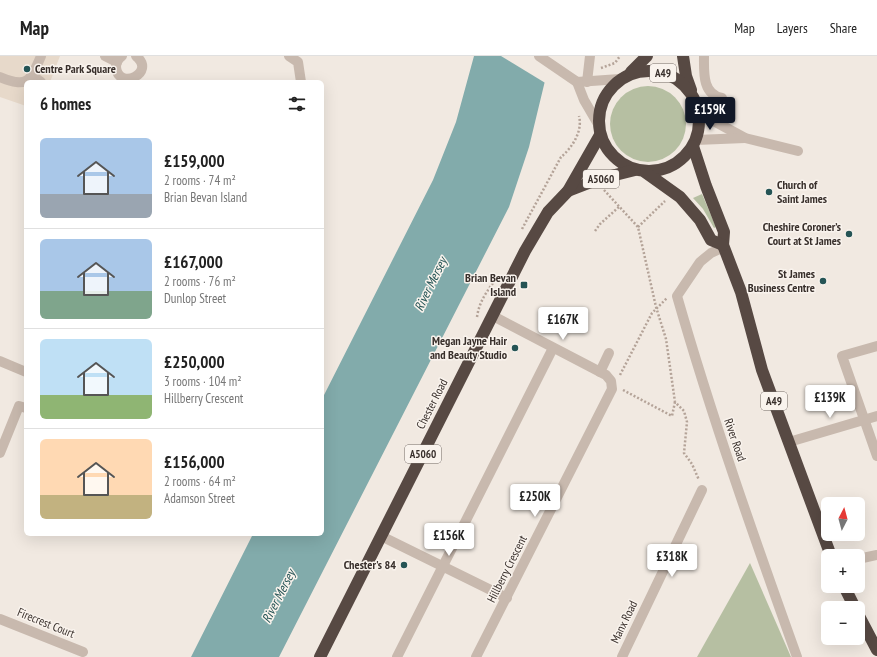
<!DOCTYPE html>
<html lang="en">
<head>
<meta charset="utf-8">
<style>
	:root { --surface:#fff; --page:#f2f2f2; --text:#222; --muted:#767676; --line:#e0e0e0; --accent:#111827 }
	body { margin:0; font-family:"PT Sans Narrow",sans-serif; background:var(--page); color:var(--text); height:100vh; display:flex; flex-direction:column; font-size:15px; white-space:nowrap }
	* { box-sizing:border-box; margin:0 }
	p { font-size:13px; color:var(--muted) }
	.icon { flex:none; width:22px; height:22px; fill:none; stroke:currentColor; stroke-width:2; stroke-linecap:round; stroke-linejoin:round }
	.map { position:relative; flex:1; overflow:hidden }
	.drawer { position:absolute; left:24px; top:24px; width:300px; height:456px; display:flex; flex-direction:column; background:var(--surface); border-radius:6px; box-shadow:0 4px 16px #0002 }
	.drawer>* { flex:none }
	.needle { width:26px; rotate:6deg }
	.controls { position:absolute; left:821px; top:441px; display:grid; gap:8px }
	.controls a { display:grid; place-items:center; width:44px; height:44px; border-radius:6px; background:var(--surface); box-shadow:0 4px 16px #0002; font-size:20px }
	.price { position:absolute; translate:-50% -34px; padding:0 9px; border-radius:4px; background:#fff; color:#222; font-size:13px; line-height:26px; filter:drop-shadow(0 1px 2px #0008) }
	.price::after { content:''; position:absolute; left:50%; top:24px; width:12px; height:9px; margin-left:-6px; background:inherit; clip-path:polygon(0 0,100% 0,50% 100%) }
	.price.current { background:var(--accent); color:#fff }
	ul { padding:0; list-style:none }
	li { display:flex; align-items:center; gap:12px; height:100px; padding:0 16px }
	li+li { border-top:1px solid var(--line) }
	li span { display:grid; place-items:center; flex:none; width:112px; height:80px; border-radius:6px; color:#555 }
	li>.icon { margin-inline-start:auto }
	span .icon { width:48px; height:48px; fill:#fffc; stroke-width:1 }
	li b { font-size:17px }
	h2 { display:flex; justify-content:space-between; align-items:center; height:48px; padding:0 16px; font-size:17px }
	header { display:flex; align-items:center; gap:24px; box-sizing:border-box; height:56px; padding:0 20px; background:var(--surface); border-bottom:1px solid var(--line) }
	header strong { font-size:19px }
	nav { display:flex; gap:22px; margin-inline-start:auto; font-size:14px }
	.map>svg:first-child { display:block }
	.green { fill:#b6bfa2 }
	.plaza { fill:#e7d9ca }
	.water { fill:#82abab }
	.pier { fill:#f1e9e1 }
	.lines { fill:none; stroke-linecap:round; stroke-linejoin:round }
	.path { stroke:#b4a398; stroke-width:2.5; stroke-dasharray:2 2; stroke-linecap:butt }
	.minor { stroke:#c8b9ae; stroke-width:10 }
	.highway { stroke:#574943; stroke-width:12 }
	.poi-dot { fill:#255455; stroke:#f9f3ed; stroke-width:1.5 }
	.labels { text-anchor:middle; stroke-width:3; stroke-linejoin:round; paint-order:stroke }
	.shield { fill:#f9f3ed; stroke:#726a65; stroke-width:1 }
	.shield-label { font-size:11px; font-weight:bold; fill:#382f2b }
	.poi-label { font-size:12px; font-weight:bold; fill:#382f2b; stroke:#f9f3ed; text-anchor:end }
	.street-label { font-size:12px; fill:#382f2b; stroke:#f9f3ed }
	.water-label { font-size:13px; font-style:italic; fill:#255455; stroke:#f9f3ed }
</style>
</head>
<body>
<header>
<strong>Map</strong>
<nav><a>Map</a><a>Layers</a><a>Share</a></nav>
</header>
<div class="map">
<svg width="877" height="601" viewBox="0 0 877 601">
	<rect width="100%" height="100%" fill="#f1e9e1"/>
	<g class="green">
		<circle cx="648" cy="68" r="38"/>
		<path d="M702,138L716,171L714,172L703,153L693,142Z"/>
		<path d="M750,507L791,601H697Z"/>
	</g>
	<path class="plaza" d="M0,0H60L50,26H26V50L0,41Z"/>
	<path class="water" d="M474,0H551L529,91L509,151L279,601H191L253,478H322V343L433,124L456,66Z"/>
	<path class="pier" d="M501,0H553L547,28Z"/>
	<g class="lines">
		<g class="path">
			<path d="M601,12L615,7L620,0"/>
			<path d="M604,134L638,171L656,251L666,283L675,346L684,355L687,366L684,397L692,408L699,424"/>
			<path d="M638,171L665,145"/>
			<path d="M522,173L561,101C572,92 583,75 579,60"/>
			<path d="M595,175L600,168L620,150"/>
			<path d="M477,261C479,247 485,238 493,227"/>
			<path d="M620,319L652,257L667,242"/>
			<path d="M623,334L672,360L675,346"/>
		</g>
		<g class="minor">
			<path d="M105,0L117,6"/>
			<path d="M122,0C118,3 116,6 116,11C118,35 157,17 136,0"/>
			<path d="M289,0L298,6L301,26"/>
			<path d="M539,0L577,26L620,23"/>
			<path d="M704,0C704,16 702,38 722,42"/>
			<path d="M33,20L41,26"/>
			<path d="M0,21C28,33 31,24 41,0"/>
			<path d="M577,26L584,44L598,68"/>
			<path d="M587,26L590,0"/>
			<path d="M699,57L745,82L798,95"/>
			<path d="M696,84L745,82"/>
			<path d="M724,191L711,197L700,206L677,240C712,362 754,481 797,601"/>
			<path d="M877,290L842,300L877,400"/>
			<path d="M0,305L26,316"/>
			<path d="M600,316L609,297"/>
			<path d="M789,386L877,360"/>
			<path d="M0,397L19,350L26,352"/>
			<path d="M381,480L507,542"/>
			<path d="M858,503L877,499"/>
			<path d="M0,563L83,596"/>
			<path d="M397,601L553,292"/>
			<path d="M476,601L612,333L611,325L606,319L493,260"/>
			<path d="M622,601L702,434"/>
		</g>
		<g class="highway">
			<path d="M683,0L686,20L691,34"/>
			<circle cx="649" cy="65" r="50"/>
			<path d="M631,16L647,0"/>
			<path d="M693,90L706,130L724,176L723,189L741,236L762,314L831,500"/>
			<path d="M645,116L680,141L700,164L711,184L723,189"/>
			<path d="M568,135L599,123L635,114"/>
			<path d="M844,530L855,552"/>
			<path d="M858,558L877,594"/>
			<path d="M320,601L525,195L548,156L568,135L600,79"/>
		</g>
	</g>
	<g class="poi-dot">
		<circle cx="27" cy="13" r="4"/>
		<circle cx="769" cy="136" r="4"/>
		<circle cx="849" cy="178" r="4"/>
		<circle cx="823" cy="225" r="4"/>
		<rect x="520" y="225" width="8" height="8" rx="2"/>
		<circle cx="515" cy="292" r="4"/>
		<circle cx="404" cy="509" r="4"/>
	</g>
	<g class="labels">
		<g class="shield">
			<rect x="650" y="8" width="26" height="18" rx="3"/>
			<rect x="583" y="114" width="36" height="18" rx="3"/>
			<rect x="761" y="336" width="26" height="18" rx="3"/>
			<rect x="405" y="389" width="36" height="18" rx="3"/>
		</g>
		<g class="shield-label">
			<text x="663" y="21">A49</text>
			<text x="601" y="127">A5060</text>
			<text x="774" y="349">A49</text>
			<text x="423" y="402">A5060</text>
		</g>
		<g class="poi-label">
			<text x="35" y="17" text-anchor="start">Centre Park Square</text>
			<text x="777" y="133" text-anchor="start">Church of<tspan x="777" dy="14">Saint James</tspan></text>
			<text x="841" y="175">Cheshire Coroner’s<tspan x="841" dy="14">Court at St James</tspan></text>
			<text x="815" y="222">St James<tspan x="815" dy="14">Business Centre</tspan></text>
			<text x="516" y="226">Brian Bevan<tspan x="516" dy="14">Island</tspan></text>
			<text x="507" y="289">Megan Jayne Hair<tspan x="507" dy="14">and Beauty Studio</tspan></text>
			<text x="396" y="513">Chester's 84</text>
		</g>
		<g class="street-label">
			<text transform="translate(432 348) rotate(-63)" y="4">Chester Road</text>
			<text transform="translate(735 384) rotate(71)" y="4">River Road</text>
			<text transform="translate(507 513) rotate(-63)" y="4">Hillberry Crescent</text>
			<text transform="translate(624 566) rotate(-64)" y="4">Manx Road</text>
			<text transform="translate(46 567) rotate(22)" y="4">Firecrest Court</text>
		</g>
		<g class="water-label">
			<text transform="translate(430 228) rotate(-64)" y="5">River Mersey</text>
			<text transform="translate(278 540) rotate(-63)" y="5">River Mersey</text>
		</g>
	</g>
</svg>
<div class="controls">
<a><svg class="needle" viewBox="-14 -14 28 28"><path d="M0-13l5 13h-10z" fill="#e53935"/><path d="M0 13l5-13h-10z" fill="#767676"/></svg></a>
<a>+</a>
<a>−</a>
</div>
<b class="price current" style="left:710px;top:75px">£159K</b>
<b class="price" style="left:563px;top:285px">£167K</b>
<b class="price" style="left:830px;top:363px">£139K</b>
<b class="price" style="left:535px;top:462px">£250K</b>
<b class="price" style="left:449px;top:501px">£156K</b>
<b class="price" style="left:672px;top:522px">£318K</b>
<section class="drawer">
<h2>6 homes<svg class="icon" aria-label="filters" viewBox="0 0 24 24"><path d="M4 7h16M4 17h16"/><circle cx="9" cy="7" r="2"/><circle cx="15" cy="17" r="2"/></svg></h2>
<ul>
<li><span style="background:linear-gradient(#a9c7e8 70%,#9aa5b1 0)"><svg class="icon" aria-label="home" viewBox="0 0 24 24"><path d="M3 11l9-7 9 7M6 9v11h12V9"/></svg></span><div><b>£159,000</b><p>2 rooms · 74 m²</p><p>Brian Bevan Island</p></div></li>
<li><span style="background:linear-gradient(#a9c7e8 65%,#7fa58c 0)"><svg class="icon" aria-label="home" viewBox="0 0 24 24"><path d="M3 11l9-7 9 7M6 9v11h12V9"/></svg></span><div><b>£167,000</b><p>2 rooms · 76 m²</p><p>Dunlop Street</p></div></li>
<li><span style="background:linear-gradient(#bfe0f5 70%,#8fb573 0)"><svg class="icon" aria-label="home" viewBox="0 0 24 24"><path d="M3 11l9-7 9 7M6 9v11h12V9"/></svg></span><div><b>£250,000</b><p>3 rooms · 104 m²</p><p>Hillberry Crescent</p></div></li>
<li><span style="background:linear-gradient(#ffd9b3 70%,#c2b280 0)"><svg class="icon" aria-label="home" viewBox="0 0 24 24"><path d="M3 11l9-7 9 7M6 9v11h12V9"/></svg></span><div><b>£156,000</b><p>2 rooms · 64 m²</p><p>Adamson Street</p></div></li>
</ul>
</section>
</div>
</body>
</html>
